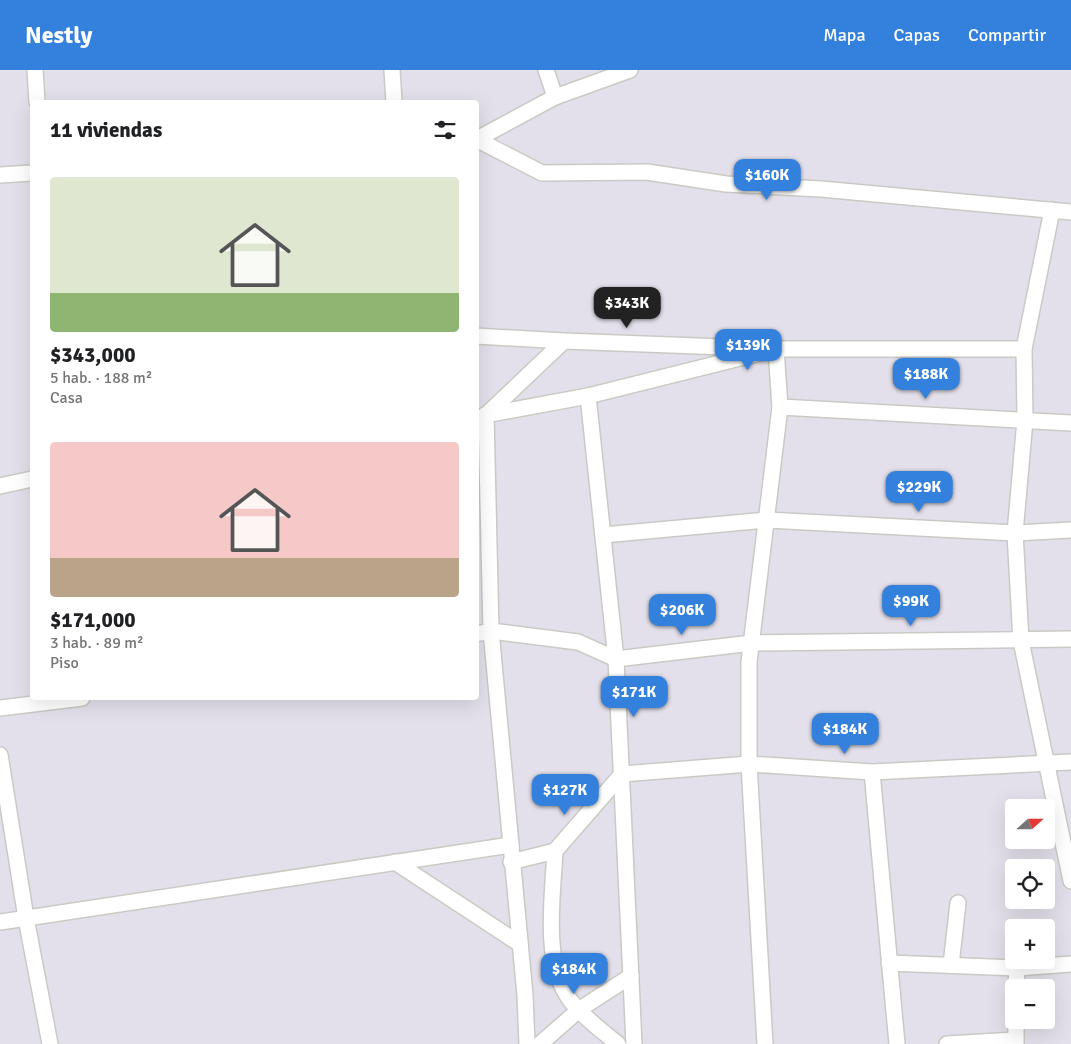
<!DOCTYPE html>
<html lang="es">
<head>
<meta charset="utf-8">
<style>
	:root { --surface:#fff; --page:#f6f6f6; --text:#202124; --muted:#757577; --accent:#3480dd }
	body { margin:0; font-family:Signika,sans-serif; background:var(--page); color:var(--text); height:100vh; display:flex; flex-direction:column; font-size:19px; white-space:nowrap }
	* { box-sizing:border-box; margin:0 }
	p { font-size:16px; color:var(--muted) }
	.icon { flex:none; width:28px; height:28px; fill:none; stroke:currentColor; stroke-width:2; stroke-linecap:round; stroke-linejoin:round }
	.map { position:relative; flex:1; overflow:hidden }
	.panel { position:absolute; left:30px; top:30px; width:449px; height:600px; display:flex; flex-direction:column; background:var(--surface); border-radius:5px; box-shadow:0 5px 20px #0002 }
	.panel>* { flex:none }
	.needle { width:32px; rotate:69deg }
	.fabs { position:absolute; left:1005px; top:729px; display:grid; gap:10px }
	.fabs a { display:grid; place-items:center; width:50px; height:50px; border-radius:5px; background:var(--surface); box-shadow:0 5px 20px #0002; font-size:25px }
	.price { position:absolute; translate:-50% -42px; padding:0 11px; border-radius:10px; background:var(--accent); color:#fff; font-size:16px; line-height:32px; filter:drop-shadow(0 1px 2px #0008) }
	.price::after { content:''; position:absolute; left:50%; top:30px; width:15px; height:11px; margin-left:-8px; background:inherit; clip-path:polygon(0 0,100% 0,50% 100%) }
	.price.active { background:#222; color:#fff }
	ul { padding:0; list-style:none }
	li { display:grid; align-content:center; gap:10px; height:265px; padding:0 20px }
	li span { display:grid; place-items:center; height:155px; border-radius:5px; color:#555 }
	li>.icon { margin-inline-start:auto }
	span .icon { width:90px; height:90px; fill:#fffc; stroke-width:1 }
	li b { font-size:21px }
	h2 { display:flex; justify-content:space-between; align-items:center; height:60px; padding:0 20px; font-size:21px }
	header { display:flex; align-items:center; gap:30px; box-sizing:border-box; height:70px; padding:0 25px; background:var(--accent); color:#fff }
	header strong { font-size:24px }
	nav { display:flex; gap:28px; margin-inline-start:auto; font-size:18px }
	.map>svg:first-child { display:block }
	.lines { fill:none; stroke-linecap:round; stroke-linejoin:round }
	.minor-casing { stroke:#cacac4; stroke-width:18 }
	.minor { stroke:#fff; stroke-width:15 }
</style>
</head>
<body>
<header>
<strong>Nestly</strong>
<nav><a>Mapa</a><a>Capas</a><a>Compartir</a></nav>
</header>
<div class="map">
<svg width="1071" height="974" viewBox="0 0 1071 974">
	<rect width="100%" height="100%" fill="#e3e0eb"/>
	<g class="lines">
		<g class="minor-casing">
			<g id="minor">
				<path d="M35,0L37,32"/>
				<path d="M392,0L394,32"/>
				<path d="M546,0L555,27"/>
				<path d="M476,69L542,103L647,102L726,114L821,119L1071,142"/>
				<path d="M477,69L555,27L630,0"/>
				<path d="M0,105L32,103"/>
				<path d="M1052,140L1024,279L1025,350L1015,463L1021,571L1071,811"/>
				<path d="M476,266L564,271L776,279L780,337L749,592V694L765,974"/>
				<path d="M588,326L616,589L634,974"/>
				<path d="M780,337L1071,353"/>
				<path d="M485,345L588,326L776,279H1024"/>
				<path d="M0,416L32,409"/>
				<path d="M603,465L767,450L1015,463L1071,460"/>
				<path d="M476,564L491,561L578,572L616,589L752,573L1071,569"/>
				<path d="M0,638L82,628"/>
				<path d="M0,685L26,848L50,974"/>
				<path d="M872,702L897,974"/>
				<path d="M555,781C553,825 542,892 570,930C583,947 602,961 618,974"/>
				<path d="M395,792L520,874"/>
				<path d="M511,792L555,781L622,704L749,694L872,702L1071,692"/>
				<path d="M0,852L511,775"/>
				<path d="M889,893L1017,898L1071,894"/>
				<path d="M951,895L958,833"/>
				<path d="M1016,918L1017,898"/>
				<path d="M527,974L525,925L491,561L486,345L564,271"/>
				<path d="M540,974L580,939L631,906"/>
				<path d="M947,974L1015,970"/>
				<path d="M1016,974V950"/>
			</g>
		</g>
		<use href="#minor" class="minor"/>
	</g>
</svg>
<div class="fabs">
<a><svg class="needle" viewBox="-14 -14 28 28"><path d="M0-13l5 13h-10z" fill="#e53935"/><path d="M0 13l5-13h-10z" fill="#757577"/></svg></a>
<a><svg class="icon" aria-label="locate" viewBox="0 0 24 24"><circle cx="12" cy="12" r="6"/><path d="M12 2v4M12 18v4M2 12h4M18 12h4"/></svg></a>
<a>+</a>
<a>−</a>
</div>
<b class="price" style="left:767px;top:131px">$160K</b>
<b class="price active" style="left:627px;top:259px">$343K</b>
<b class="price" style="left:748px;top:301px">$139K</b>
<b class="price" style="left:926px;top:330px">$188K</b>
<b class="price" style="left:919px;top:443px">$229K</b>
<b class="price" style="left:911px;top:557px">$99K</b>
<b class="price" style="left:682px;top:566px">$206K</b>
<b class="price" style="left:634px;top:648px">$171K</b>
<b class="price" style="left:845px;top:685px">$184K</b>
<b class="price" style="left:565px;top:746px">$127K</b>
<b class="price" style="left:574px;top:925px">$184K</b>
<section class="panel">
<h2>11 viviendas<svg class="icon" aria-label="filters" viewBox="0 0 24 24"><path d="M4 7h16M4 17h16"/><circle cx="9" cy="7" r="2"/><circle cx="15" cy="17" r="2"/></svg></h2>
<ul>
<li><span style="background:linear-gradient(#dfe7d0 75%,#8fb573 0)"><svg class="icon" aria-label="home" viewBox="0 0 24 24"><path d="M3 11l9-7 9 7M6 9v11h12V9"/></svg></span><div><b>$343,000</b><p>5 hab. · 188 m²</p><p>Casa</p></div></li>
<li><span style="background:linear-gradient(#f6c9c9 75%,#b9a48a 0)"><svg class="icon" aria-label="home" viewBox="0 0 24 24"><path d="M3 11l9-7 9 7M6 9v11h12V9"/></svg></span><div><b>$171,000</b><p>3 hab. · 89 m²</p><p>Piso</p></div></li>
</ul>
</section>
</div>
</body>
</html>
